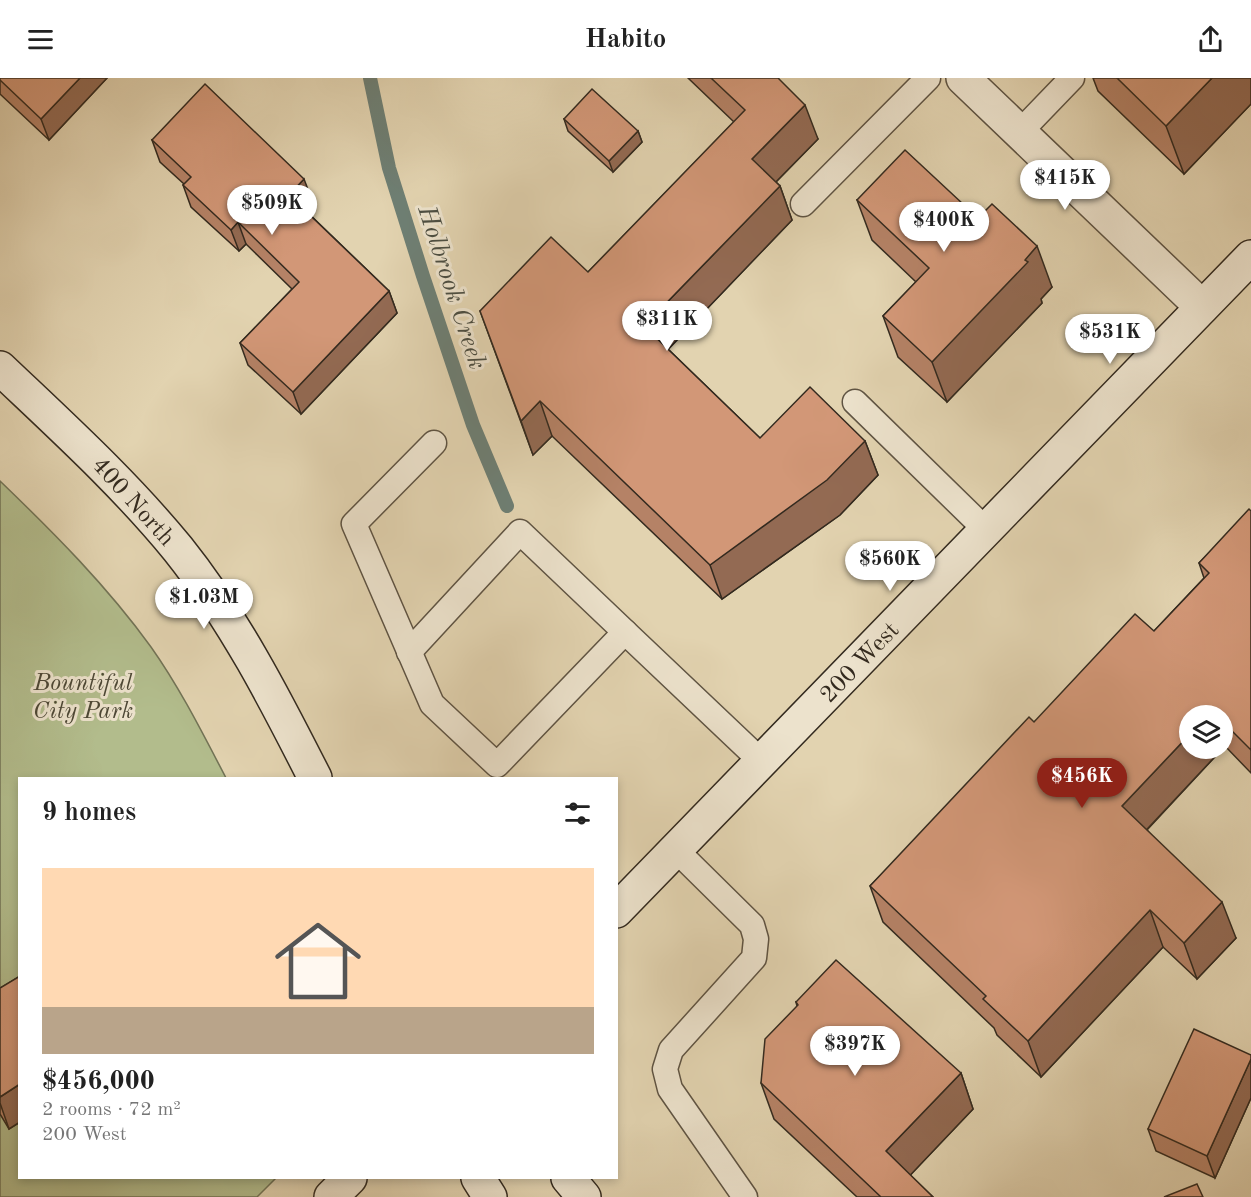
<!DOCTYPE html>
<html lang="en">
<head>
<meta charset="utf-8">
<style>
	:root { --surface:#fff; --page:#f6f6f6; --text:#222; --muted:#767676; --accent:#8f2418 }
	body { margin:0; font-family:"Old Standard TT",serif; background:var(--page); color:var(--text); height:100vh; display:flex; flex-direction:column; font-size:22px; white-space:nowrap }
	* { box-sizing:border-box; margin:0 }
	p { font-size:20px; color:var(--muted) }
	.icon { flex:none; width:33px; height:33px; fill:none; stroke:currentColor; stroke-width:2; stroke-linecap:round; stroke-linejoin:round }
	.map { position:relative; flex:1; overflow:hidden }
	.sheet { position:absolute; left:18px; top:699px; width:600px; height:402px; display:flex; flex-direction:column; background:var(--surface); border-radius:0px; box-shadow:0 3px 9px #0003 }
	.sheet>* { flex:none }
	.controls { position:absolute; left:1179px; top:627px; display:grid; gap:12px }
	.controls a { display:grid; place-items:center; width:54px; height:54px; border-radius:50%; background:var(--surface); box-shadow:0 3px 9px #0003; font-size:30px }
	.price { position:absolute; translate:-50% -51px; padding:0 14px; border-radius:21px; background:#fff; color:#222; font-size:20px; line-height:39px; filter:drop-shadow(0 2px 3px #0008) }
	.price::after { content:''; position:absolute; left:50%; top:36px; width:18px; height:14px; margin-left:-9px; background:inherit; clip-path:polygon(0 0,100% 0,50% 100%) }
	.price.selected { background:var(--accent); color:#fff }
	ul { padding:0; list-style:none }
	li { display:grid; align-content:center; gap:12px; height:318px; padding:0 24px }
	li span { display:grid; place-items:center; height:186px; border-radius:0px; color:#555 }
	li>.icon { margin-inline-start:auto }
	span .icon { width:108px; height:108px; fill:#fffc; stroke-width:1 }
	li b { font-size:26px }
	h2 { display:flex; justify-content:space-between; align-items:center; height:72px; padding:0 24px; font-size:26px }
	header { display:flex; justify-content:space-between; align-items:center; height:78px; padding:0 24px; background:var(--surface); font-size:27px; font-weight:700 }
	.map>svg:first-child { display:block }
	.green { fill:#b2bc8c; stroke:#727356; stroke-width:1.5 }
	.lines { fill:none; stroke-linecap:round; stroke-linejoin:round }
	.stream { stroke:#6e7f74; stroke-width:14 }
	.lane-casing { stroke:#5f5443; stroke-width:27 }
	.street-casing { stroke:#5f5443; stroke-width:36 }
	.secondary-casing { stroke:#332a1f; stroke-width:36 }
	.lane { stroke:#ece2cc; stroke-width:24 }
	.street { stroke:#ece2cc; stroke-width:33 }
	.secondary { stroke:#ece2cc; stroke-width:33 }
	.wall { fill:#b58266; stroke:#332a1f; stroke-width:1.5; fill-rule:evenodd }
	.shaded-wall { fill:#936a53; stroke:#332a1f; stroke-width:1.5 }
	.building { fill:#d29777; stroke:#332a1f; stroke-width:1.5 }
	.labels { text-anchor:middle; stroke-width:6; stroke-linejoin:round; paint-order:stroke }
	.street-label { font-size:24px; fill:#332a1f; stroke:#ece2cc }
	.park-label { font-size:24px; font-style:italic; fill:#4c4735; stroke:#ece2cc }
	.water-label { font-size:26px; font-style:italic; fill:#4c4e42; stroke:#ece2cc }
</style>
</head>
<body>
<header><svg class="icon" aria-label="menu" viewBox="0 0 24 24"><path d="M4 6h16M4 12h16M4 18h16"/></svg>Habito<svg class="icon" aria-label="share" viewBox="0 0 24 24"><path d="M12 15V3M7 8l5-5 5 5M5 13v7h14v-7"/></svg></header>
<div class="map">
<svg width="1251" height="1119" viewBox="0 0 1251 1119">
	<rect width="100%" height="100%" fill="#e2d3b0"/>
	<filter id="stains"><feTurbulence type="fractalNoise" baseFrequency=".00333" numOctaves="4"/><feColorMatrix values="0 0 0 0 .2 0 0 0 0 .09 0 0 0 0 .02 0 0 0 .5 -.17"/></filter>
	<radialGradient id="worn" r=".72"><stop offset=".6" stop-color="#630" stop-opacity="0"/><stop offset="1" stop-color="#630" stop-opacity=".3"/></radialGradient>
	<path class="green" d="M0,403C54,455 107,508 151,569C180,610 203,656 226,700H20V1100H276L257,1119H0Z"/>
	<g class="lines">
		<path class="stream" d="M370,0L389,90L423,198L473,347L507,428"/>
		<g class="lane-casing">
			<g id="lane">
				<path d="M1020,54L1072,0"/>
				<path d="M803,126L928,0"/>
				<path d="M855,324L986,452"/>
				<path d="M434,365L354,446L432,626L497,687L625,554L762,684"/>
				<path d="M409,574L520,454L625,554"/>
				<path d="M676,772L752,847L756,861L754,880L671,972L665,991L670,1011L745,1119"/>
			</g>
		</g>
		<g class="street-casing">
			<path id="street" d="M963,0L1202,229"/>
		</g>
		<g class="secondary-casing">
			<g id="secondary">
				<path d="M0,290C61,348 124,405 178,471C234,541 275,621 315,700"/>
				<path d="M616,833L1251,179"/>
				<path d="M478,1100L490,1119"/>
				<path d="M568,1100L584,1119"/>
				<path d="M331,1119L350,1100"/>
			</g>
		</g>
		<use href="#lane" class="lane"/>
		<use href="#street" class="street"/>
		<use href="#secondary" class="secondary"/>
	</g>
	<g class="wall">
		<path d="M0,0H107L49,62L0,16Z"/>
		<path d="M688,0H778L818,61L776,104L780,108L792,142L668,271L760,360L865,363L878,397L840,437L722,521L552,358L533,377L480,233L588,194L734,44Z"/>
		<path d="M1093,0H1251V26L1184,96L1098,13Z"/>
		<path d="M564,41L638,53L642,64L613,94L568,53Z"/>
		<path d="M152,62L312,122L304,131L389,213L397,235L301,336L248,287L240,265L292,211L246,166L239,173L191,129L183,107L184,106L160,84Z"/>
		<path d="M857,122L978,140L1052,209L1041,221L1042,225L947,324L898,279L883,238L916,204L872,162Z"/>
		<path d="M1251,433V695L1225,668L1147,752L1236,860L1197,901L1163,869L1041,999L997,957L994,950L883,844L870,808L1034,644L1154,553L1204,500L1199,485ZM1190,638H1222V670Z"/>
		<path d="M20,898V1044L9,1051L0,1036V910Z"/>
		<path d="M796,924L961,995L973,1031L910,1097L933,1119H857L774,1041L761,1005L797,928Z"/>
		<path d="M1251,977V1020L1215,1100L1156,1073L1148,1051Z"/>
	</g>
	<g class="shaded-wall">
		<path d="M80,0H107L49,62L41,41Z"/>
		<path d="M1212,0H1251V26L1184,96L1166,48Z"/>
		<path d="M805,27L818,61L764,116L752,81Z"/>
		<path d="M638,53L642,64L613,94L609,83Z"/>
		<path d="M304,101L312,122L297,138L289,117Z"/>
		<path d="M780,108L792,142L657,283L644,248Z"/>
		<path d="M238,144L246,166L239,173L231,152Z"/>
		<path d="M1037,168L1052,209L1041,221L1042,225L947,324L932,284Z"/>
		<path d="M389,213L397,235L301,336L293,314Z"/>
		<path d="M540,323L552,358L533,377L521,343Z"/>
		<path d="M865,363L878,397L840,437L722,521L710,487Z"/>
		<path d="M1212,632L1214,638H1207Z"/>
		<path d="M1190,656V670H1222V661L1225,668L1135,764L1122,728Z"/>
		<path d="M1222,824L1236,860L1197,901L1184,865Z"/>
		<path d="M1150,832L1163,869L1041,999L1028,963Z"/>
		<path d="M1251,981V1020L1215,1100L1207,1078Z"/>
		<path d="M961,995L973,1031L899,1109L886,1073Z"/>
		<path d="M20,1006V1044L9,1051L0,1025V1019Z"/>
	</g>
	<g class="building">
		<path d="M0,0H80L41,41L0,2Z"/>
		<path d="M711,0H778L805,27L752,81L780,108L644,248L760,360L810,309L865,363L827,402L710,487L540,323L521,343L480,233L551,159L588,194L745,32Z"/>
		<path d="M1117,0H1212L1166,48Z"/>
		<path d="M205,6L304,101L289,117L389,213L293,314L240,265L299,204L238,144L231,152L183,107L191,99L152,62Z"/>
		<path d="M592,11L638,53L609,83L564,41Z"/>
		<path d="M905,72L978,140L992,126L1037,168L1025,182L1028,184L932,284L883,238L929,190L857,122Z"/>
		<path d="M1249,431L1251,433V672L1222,643V638H1217L1212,632L1207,638H1190V656L1122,728L1222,824L1184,865L1150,832L1028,963L983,921L986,918L870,808L1029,639L1034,644L1135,536L1154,553L1209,495L1199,485Z"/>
		<path d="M836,882L961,995L886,1073L933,1119H881L761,1005L765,961L798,927L796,924Z"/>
		<path d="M20,898V1006L0,1019V910Z"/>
		<path d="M1194,951L1251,977V981L1207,1078L1148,1051Z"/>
		<path d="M1197,1106L1203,1119H1164Z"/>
	</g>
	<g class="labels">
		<g class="street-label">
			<text transform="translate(134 423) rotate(48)" y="8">400 North</text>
			<text transform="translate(859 584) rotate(-46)" y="8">200 West</text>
		</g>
		<g class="park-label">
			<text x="83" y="612">Bountiful<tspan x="83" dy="28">City Park</tspan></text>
		</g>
		<g class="water-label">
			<text transform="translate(453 209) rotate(72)" y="9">Holbrook Creek</text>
		</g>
	</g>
	<rect width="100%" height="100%" filter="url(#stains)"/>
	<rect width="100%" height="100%" fill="url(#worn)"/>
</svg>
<div class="controls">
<a><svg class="icon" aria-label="layers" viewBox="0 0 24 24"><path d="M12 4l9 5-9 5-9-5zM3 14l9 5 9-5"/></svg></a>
</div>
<b class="price" style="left:1065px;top:133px">$415K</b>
<b class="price" style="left:272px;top:158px">$509K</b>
<b class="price" style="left:944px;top:175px">$400K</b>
<b class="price" style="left:667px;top:274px">$311K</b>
<b class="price" style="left:1110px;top:287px">$531K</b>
<b class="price" style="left:890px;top:514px">$560K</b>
<b class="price" style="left:204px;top:552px">$1.03M</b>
<b class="price selected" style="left:1082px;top:731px">$456K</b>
<b class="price" style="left:855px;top:999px">$397K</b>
<section class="sheet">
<h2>9 homes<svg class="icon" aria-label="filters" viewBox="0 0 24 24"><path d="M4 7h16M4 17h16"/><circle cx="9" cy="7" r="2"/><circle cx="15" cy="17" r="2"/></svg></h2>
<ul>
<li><span style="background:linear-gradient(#ffd9b3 75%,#b9a48a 0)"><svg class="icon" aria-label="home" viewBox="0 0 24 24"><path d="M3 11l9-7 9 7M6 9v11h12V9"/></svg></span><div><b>$456,000</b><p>2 rooms · 72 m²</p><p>200 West</p></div></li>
</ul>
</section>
</div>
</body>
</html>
